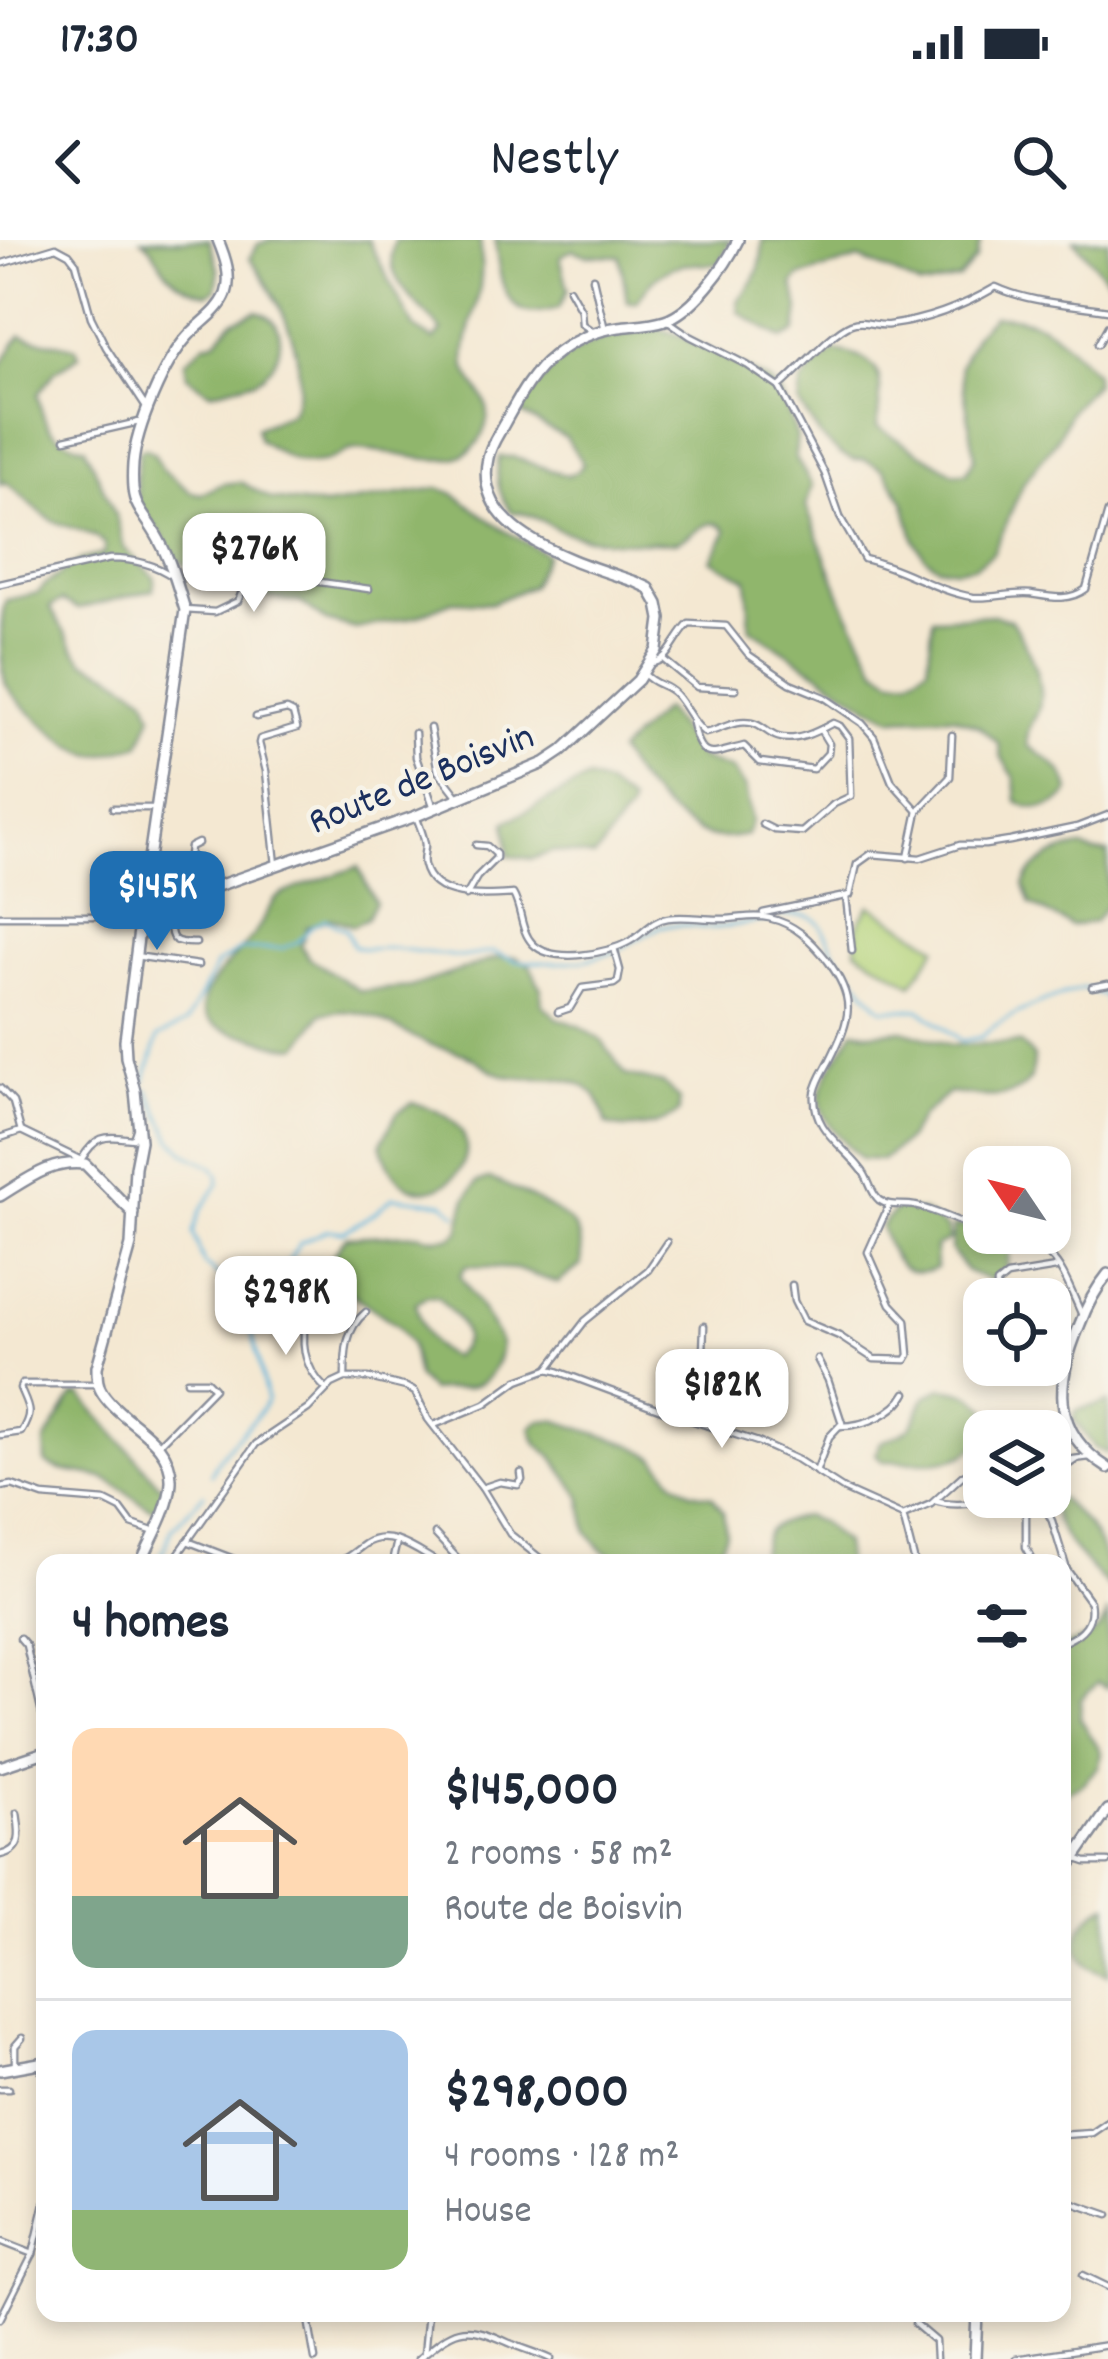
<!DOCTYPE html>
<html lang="en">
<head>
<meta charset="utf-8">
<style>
	:root { --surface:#fff; --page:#f2f2f3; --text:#1f2937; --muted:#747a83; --line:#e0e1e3; --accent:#1f6fb2 }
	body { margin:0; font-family:Dekko,sans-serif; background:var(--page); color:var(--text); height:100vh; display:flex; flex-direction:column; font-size:45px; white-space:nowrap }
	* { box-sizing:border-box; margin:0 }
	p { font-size:39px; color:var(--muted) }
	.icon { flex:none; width:66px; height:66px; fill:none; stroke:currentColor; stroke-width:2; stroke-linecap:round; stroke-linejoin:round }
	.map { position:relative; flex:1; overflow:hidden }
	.panel { position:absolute; left:36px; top:1314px; width:1035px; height:768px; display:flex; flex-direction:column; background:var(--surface); border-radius:24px; box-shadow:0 6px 18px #0003 }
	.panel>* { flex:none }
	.needle { width:78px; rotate:305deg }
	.controls { position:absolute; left:963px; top:906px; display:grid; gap:24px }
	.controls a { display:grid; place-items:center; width:108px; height:108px; border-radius:24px; background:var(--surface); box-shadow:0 6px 18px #0003; font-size:60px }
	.price { position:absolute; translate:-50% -102px; padding:0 27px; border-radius:24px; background:#fff; color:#222; font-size:39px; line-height:78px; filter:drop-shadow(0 3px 6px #0008) }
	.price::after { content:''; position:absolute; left:50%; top:72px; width:36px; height:27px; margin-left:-18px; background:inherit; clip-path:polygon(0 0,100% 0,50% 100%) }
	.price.active { background:var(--accent); color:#fff }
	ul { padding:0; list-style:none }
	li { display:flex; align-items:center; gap:36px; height:300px; padding:0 36px }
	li+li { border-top:3px solid var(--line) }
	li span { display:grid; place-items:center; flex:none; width:336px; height:240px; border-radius:24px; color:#555 }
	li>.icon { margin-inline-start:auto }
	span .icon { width:144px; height:144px; fill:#fffc; stroke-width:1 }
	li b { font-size:51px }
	h2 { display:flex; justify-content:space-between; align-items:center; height:144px; padding:0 36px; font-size:51px }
	.status { display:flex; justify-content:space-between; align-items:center; height:84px; padding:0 60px; background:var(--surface); direction:ltr }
	.status svg { height:33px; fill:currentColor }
	header { display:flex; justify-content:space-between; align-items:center; height:156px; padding:0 36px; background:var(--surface); font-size:54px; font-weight:600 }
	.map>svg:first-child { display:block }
	.green { fill:#b5d47c; stroke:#68826d; stroke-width:3 }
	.forest { fill:#90b66c; stroke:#567265; stroke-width:3; fill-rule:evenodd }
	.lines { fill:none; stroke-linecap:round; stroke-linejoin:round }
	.stream { stroke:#5fb5dc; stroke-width:3 }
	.street-casing { stroke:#888c98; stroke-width:9 }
	.secondary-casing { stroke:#888c98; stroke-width:14 }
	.street { stroke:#fff; stroke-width:4.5 }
	.secondary { stroke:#fff; stroke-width:9 }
	.labels { text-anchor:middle; stroke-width:9; stroke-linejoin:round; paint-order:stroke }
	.street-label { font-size:39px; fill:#1b2f5e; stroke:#f7f3e8 }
</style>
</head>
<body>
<div class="status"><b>17:30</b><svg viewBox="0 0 49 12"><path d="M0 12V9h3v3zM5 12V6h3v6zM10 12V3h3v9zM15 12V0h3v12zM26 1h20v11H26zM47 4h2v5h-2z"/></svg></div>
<header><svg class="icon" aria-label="back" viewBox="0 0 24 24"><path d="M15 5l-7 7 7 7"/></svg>Nestly<svg class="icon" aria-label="search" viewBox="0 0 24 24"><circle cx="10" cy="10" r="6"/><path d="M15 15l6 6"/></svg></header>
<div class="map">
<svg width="1108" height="2119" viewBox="0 0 1108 2119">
	<rect width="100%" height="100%" fill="#f7f3e8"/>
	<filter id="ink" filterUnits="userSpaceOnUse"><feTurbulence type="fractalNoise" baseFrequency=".00833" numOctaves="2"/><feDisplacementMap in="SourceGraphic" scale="24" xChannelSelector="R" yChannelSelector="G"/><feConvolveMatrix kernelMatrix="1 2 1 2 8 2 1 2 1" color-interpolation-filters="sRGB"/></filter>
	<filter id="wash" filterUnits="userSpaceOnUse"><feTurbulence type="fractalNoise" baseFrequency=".004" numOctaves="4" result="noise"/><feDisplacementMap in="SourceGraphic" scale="48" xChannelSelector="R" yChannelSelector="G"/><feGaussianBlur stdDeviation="2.7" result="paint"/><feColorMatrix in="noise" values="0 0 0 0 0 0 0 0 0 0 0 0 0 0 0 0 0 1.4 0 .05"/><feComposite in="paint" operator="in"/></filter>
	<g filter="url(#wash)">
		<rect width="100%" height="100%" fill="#f4e8d2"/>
		<path class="green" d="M870,665L937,707L912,744L856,710L858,684Z"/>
		<g class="forest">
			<path d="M142,0H209L219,31L216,49L208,54C194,51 179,45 169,34C157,23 156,9 142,0Z"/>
			<path d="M271,0H368L414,88L434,100L442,91C420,64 379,38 395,0H480C482,15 482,31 480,46C477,70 462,104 466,127C469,142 484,152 487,166C489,176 487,184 483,193C465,238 407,213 368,210C341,207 348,215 326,221C300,228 279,213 259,200L256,188L291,173C294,164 299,154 299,145C301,101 276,52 250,19L258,4Z"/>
			<path d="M495,0H730L720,23C708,27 703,23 691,24C663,25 651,41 636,62H627L620,16L586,15L573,10L560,16L568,49L559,68C550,70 537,74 528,72C500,66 498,23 495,0Z"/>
			<path d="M762,0H981L976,19L959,39L929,46L920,47L894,33L859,19L799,37L793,45L799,69L796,92L782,99L739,72L738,60C756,41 763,27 762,0Z"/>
			<path d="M1074,0H1108V40Z"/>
			<path d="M257,71C291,79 284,124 257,139C253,142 217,150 210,152L187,136L185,122L204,104L217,100L232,81Z"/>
			<path d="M993,76C1045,75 1060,97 1095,133V143L1072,168L1057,199L1024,242L993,313L975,326L955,329L937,326L925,317L915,301L904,261L883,229L865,220H853L840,214L821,197L799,164L801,144L816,126L834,111C890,118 881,143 877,187L954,233H966L975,217L960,126L976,93Z"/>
			<path d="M660,89L679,95L769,141L781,154L797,197L795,217L812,245L806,266L845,366L877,428L893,439L910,438L928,426L933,378L994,375L1011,380C1026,402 1047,444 1038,471C1032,486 1025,489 1028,506C1046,518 1066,529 1070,551C1058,569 1034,573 1017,561L1015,538L1001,517L999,504L979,486L953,476L893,478L869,466L750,388L747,339L711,320L727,291C710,271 696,295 678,301C669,304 659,302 649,302C619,302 594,301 565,292C546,285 533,272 512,272C498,255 495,238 499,217H513L568,236L579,230L583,223L566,198L519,173C555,112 591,95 660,89Z"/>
			<path d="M21,95C39,102 58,101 76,108L79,116L55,131L38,154C43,188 52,197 85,207L116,276L124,308L155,338L153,350L78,369L62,361L50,367L73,407L84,421L114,435L146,457L152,475L140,504C126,508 108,516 94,515C75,514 14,462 6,444C0,426 0,376 6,360L38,353L46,344L80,320L104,314L105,305C90,289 71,290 52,280C37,272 21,253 5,242L0,244V126Z"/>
			<path d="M145,208L154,213L162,229L191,252L201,254L223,244L241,242L271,259L325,266L438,248L453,253L502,289L546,314L531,346L492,363L452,361L417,376L356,389L326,381L300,362L272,358L209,341L179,321L156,287L138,266L136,236L139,211Z"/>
			<path d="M664,469L701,519L732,530L745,548L752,581L747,595C735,597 721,600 709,596C671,583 638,544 618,512Z"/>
			<path d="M588,539L606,545L630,563L629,572C611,587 610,602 594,617L554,611L532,619L509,616L506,582Z"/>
			<path d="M1081,607L1093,612L1108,613V663L1095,682L1071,686L1031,664L1024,645C1033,622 1058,611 1081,607Z"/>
			<path d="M358,627L375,662L367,678L353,686L331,678L307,687L301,706L309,718L360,751L411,747L497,718L516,717L530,725L541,749L542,764L557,778L580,786L601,800L626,835L664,844L679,860V872C663,887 629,892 607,885C601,869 601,856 585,847C559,832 530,843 503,835C490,831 482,823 470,817C459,811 447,810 435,806C392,792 371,762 321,774L299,806C282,810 262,798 244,795C161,779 225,729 253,696C262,686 268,665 278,657C291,648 341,633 358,627Z"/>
			<path d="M854,790L872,793L903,790L951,805L1020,803L1034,817C1034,868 984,856 949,853L921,877L906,901L882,920L861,919C802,861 814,856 854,790Z"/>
			<path d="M412,863C537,891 411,1017 381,903L397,873Z"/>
			<path d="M489,939C505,943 567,975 574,987C582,1000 583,1012 581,1025L558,1043L516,1029L466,1026L460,1035C467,1047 498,1094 500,1102C502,1116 492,1137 479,1144C466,1151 445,1148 431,1151L417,1138L411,1105L397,1085L352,1054L330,1019L346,997L419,994L433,998L452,997L459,991L466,959L477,942ZM427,1056L438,1057C455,1077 480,1095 452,1117C431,1111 420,1085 416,1064Z"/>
			<path d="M897,968L923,972L947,989L949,1000L935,1007L936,1028C902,1045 889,1013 881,986Z"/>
			<path d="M959,986L1004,999L1010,1005C1007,1025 1010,1032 989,1040L967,1031L951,1010L953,987Z"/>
			<path d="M942,1148C963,1150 974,1154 988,1170C987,1233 927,1221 882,1221L876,1214L881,1202C913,1190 913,1187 925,1157Z"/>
			<path d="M81,1155L163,1249L165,1253L157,1270C136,1264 125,1247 105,1239C85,1231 63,1235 46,1223L45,1202L73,1156Z"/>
			<path d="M1108,1162V1214L1095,1208L1073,1178L1077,1170Z"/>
			<path d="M554,1180L632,1205L656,1218L673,1240L691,1252L712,1256L723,1271L726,1293L717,1315L706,1323H629L622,1321L601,1309L587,1291L581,1256L552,1216L537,1204L531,1188L539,1181Z"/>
			<path d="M1054,1254C1087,1281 1108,1302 1108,1347C1084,1320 1052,1294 1050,1255Z"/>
			<path d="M804,1276L820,1282L844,1303L846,1323H761C761,1288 771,1284 804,1276Z"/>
			<path d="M1108,1372V1448L1098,1442L1081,1459L1080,1478L1101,1512L1099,1526L1081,1545L1062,1554V1406C1083,1401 1102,1395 1108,1372Z"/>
			<path d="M1108,1665V1735C1099,1731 1088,1728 1083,1719C1068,1697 1088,1673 1108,1665Z"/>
		</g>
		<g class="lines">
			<g class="stream">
				<path d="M782,676C826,670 820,690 838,717C841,721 848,727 851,731C862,745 869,758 883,769H919L962,801L982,797C1000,776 1056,756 1084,748L1105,756L1108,768"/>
				<path d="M145,842L158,797L186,783L217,724L240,710L283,708L299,701L312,686L325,679L346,690L353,706L364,709L392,708L461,717L493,712L516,721L557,723L586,720L612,713L662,686L683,685L712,689L766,680"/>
				<path d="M148,849L172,899L187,914L212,926L218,934L219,944L201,970L193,992L204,1024L244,1056L267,1160C253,1188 222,1204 211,1234"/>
				<path d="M247,1062L285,1026L300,1003L328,990L343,992L376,972L393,957L444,963L457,974"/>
				<path d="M158,1323L172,1289L204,1254"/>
			</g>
		</g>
	</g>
	<g filter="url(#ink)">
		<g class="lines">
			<g class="street-casing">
				<g id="street">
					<path d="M0,24L56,7L69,14L76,23L91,77L106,107L145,166"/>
					<path d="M593,38L605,90"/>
					<path d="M569,49L581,70L582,84L595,93"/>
					<path d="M667,80L690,96L747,125L779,147L825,234L840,277L864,319C902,327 935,351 973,357C992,359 1012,352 1031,354C1050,357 1069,362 1086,349L1108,272"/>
					<path d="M1098,104L1108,86"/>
					<path d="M779,147C799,131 831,92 851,84C864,79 876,87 889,85C929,80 962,67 996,47C1030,63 1071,64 1108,70"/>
					<path d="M65,199L139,182"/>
					<path d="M0,344L110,319C133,319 154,323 173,337"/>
					<path d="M185,370L215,372L238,361L243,349L236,340L223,331L226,325L255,324L292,338L369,349"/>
					<path d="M664,420L697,447L736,449"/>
					<path d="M651,423C669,422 675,397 689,384L726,386L749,415L790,443L824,457L862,483L874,497L892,542L918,571L908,618"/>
					<path d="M643,433C656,447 665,443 675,454C687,467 692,483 705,493C721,490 735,479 752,483C762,485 768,494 778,497C796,503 818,491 833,483L840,486L849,498L851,556L834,564L802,592L774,590L762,584"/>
					<path d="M256,477L287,470L293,473L297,488L260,499L259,503L266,531L276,625"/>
					<path d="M692,483C701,524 711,514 744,506L760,522L813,529L828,513L829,504L821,491"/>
					<path d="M430,488L438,531L459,558"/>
					<path d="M415,493L416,517L434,568"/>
					<path d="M113,568H155"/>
					<path d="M918,571L950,537L952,495"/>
					<path d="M416,576C419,585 424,595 425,605C425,612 422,618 424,625C432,661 486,656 513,654C522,669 520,691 533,704C553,724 608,714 630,701C643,694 652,680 668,678C686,675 705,680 723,679C739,679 753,674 769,678C795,684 810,699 827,720C857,759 851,778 830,820C824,831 817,841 815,853C812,890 842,904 861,929C869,938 870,952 879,960C890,968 903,963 915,966C939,971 960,984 984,990"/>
					<path d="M196,650L188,623L190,607L198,603"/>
					<path d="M466,656L477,637L496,618V614L487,606L476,605"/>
					<path d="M846,657L852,711"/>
					<path d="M166,664C177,690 159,704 196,703"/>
					<path d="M763,673L850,655L857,624L871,614L920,618L960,605H985L1010,601L1077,587L1108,575"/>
					<path d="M0,676H126L142,680"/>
					<path d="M135,716L198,725"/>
					<path d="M1092,747L1108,744"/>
					<path d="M558,772L570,768L582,748L614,744L618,741L620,730L614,708"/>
					<path d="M0,848L13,862L21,891L81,920"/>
					<path d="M0,898L21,891"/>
					<path d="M81,920C97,894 104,896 133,899L136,890"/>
					<path d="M995,993C1056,1009 1056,1016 1081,1073"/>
					<path d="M792,1045L794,1061L804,1081L839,1096L874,1119L906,1120L909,1115L906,1080L891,1064L868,1012L889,965"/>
					<path d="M997,1059V1044L1007,1036L1056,1028"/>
					<path d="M307,1069C301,1101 301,1125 326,1149"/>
					<path d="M704,1086L701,1162L707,1185"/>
					<path d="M548,1129L585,1081L648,1030L667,1002"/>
					<path d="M345,1138C345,1112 345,1089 366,1072"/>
					<path d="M434,1185L485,1164L518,1140L548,1129L557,1131L675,1175L758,1202L798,1220L845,1250L903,1276L931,1264L963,1235L984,1225"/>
					<path d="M840,1186C864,1186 895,1174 906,1153"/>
					<path d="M729,1192C726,1169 737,1148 732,1124"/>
					<path d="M0,1195L21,1192C33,1172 29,1169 20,1148L22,1144H98"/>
					<path d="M157,1206L214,1148L207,1141H187"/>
					<path d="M1050,1222L1090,1217"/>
					<path d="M816,1232L829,1197L842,1183L828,1140L817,1119"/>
					<path d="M1050,1237L1077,1219"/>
					<path d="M0,1247L12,1245L43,1256L105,1261L121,1269L132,1284L155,1292"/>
					<path d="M482,1248L500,1242L518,1245L522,1240L521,1233"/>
					<path d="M1040,1257L1052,1281L1067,1330L1090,1362C1094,1382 1083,1393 1066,1401L1062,1400"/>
					<path d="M935,1261C959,1269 991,1259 1016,1263L1026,1273V1307L1031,1316"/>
					<path d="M903,1276L915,1323"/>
					<path d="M435,1294L462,1323"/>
					<path d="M187,1301L239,1321"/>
					<path d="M172,1323L256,1204L308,1169L332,1144L345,1138H369L406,1147L415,1152L428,1179L482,1248L510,1294L546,1323"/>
					<path d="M330,1323C347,1320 352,1313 365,1304C390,1288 417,1311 439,1323"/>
					<path d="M392,1323L397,1301"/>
					<path d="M20,1398L26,1405L45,1487"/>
					<path d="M1062,1614L1086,1622H1108"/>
					<path d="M0,1615C24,1610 20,1593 17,1573"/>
					<path d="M40,1824L45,1846"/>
					<path d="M15,1828V1806L22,1798"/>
					<path d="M0,1849H9"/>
					<path d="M1062,1895L1092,1893L1108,1882"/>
					<path d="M1062,1959L1108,1975"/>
					<path d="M0,2001L33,2014"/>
					<path d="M1083,2035L1108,2047"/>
					<path d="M307,2073L315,2119"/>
					<path d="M0,2079L33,2014L45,1963"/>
					<path d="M915,2084L935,2101L936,2119"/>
					<path d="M424,2114L428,2073"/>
					<path d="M418,2119C453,2090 461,2081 505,2101C520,2108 536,2112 551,2119"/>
					<path d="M1016,2119L1108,2105"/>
				</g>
			</g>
			<g class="secondary-casing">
				<g id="secondary">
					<path d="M149,673L144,653L185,370C178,347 171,322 159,300C140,265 130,270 133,224C136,188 164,122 188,96C201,82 219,72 226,54C232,36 225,17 218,0"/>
					<path d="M0,956C28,939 51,920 85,924L133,973"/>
					<path d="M1108,1034C1095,1050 1087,1065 1080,1084C1056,1140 1050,1192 1108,1228"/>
					<path d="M141,1323C151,1299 170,1269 171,1242C173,1199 123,1184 103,1154C97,1146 97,1136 97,1127L131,1005L135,927L140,901L135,851L126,817L125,800L139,690L145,676L158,667L416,576L544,523L562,511L638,440L657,410L661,379L658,364L649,348L636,342C581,323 471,295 488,218C490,206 498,195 504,184C517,161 531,133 552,117C570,102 595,90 619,87C633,85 650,85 665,80C693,71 726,26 738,0"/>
					<path d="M0,1527L45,1512"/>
					<path d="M1062,1636L1108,1570"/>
					<path d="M0,1830L45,1822"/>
					<path d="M975,2119L977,2073"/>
				</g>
			</g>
			<use href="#street" class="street"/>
			<use href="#secondary" class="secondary"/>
		</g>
	</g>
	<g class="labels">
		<g class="street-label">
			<text transform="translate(420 536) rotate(-22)" y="14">Route de Boisvin</text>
		</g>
	</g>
</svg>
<div class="controls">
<a><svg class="needle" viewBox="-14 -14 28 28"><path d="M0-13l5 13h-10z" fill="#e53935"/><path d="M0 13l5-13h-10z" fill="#747a83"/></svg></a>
<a><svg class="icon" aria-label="locate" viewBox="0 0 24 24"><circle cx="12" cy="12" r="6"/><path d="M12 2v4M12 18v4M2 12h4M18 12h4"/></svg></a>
<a><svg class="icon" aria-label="layers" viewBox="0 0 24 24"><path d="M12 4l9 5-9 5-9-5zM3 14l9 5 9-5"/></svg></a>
</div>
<b class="price" style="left:254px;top:375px">$276K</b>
<b class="price active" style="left:157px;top:713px">$145K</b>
<b class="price" style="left:286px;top:1118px">$298K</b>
<b class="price" style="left:722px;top:1211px">$182K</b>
<section class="panel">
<h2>4 homes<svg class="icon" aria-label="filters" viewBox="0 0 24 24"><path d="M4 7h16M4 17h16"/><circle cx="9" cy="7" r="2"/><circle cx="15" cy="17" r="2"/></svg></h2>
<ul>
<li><span style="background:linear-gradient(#ffd9b3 70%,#7fa58c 0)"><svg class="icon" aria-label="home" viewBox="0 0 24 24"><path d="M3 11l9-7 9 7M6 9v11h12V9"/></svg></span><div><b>$145,000</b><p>2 rooms · 58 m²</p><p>Route de Boisvin</p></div></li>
<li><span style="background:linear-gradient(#a9c7e8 75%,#8fb573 0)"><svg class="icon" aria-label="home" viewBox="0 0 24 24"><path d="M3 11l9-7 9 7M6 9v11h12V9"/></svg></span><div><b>$298,000</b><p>4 rooms · 128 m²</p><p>House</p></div></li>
</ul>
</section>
</div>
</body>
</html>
